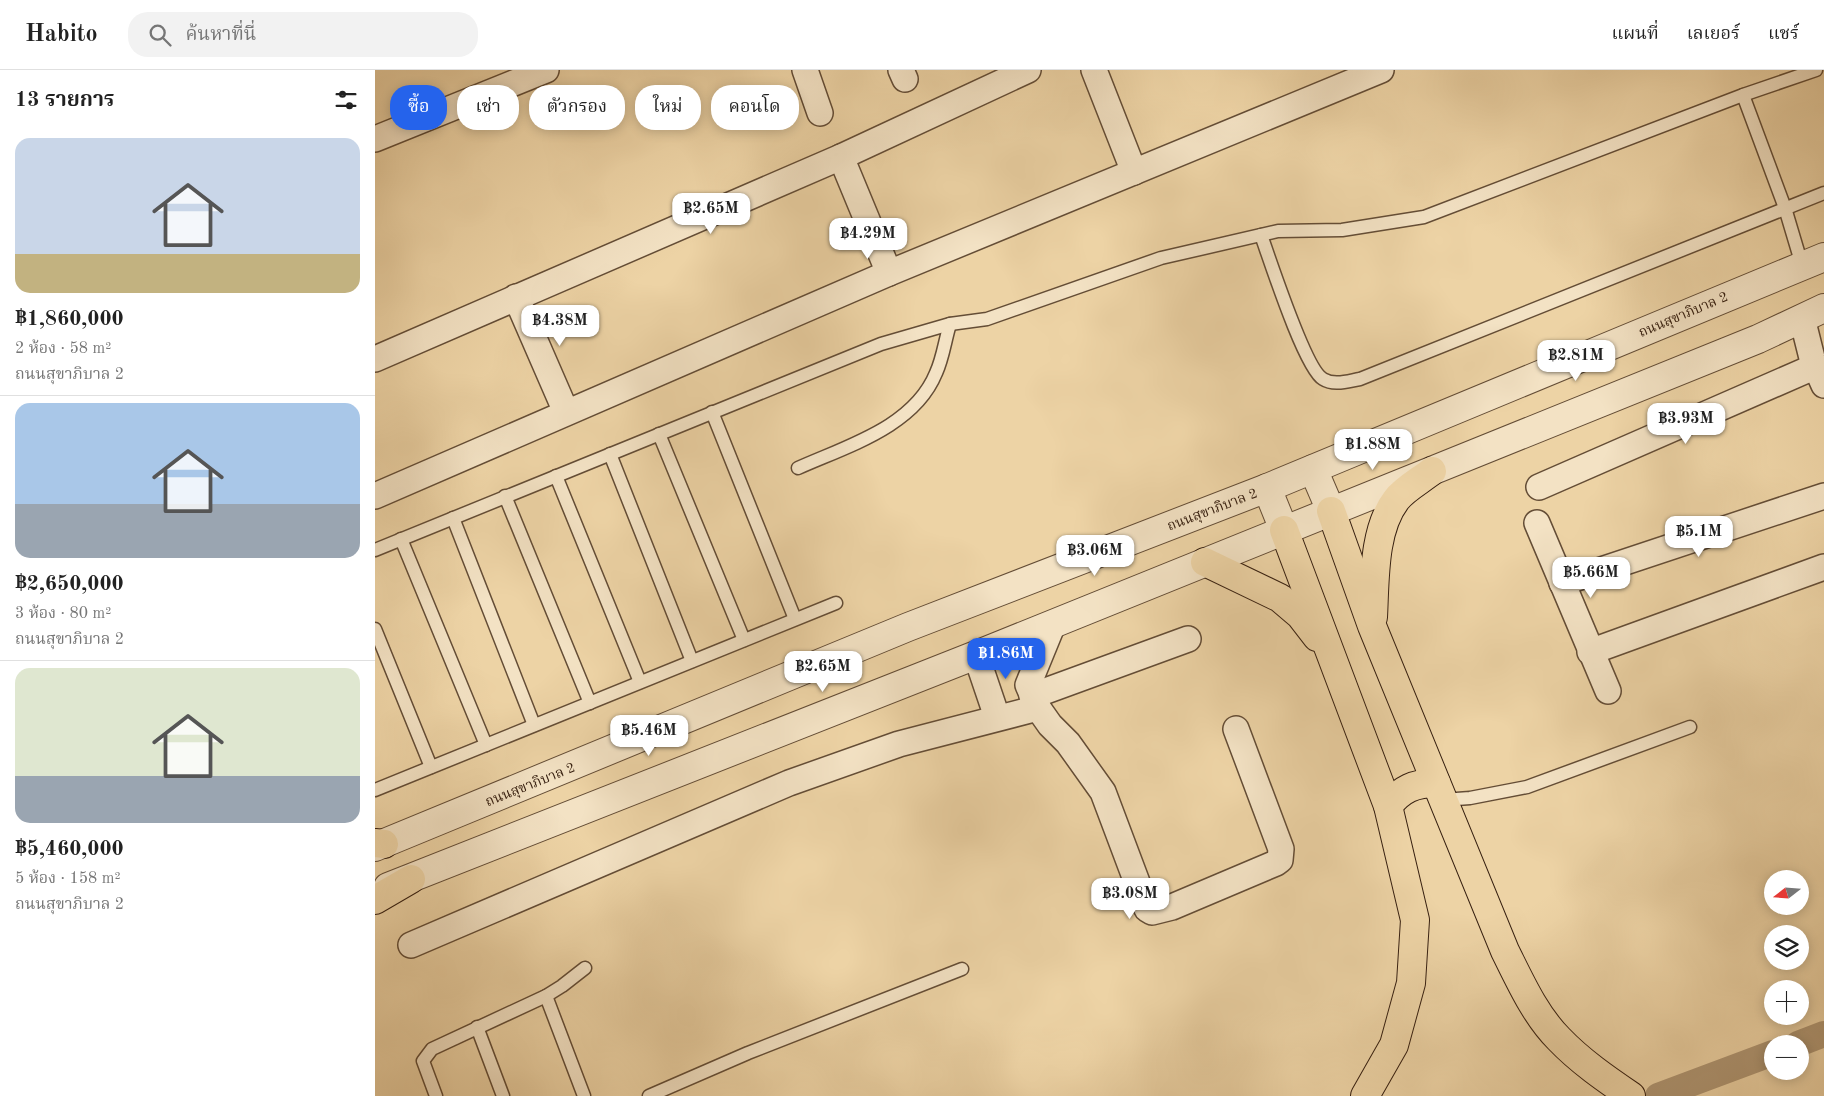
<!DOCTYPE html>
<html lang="th">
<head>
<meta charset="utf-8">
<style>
	:root { --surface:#fff; --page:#f2f2f2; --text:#222; --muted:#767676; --line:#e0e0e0; --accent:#2563eb }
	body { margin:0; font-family:"Old Standard TT","Noto Serif Thai",serif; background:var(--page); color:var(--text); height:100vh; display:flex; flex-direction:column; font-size:19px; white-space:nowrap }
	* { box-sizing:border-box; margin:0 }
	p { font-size:16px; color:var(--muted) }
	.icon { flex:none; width:28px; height:28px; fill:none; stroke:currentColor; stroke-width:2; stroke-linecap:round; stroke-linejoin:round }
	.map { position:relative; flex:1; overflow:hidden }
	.details { display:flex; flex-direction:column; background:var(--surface); width:375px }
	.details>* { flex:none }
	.top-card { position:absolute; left:15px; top:15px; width:475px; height:45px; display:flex; gap:10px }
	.needle { width:32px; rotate:253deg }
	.fabs { position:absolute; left:1389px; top:800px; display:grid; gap:10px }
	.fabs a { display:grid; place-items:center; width:45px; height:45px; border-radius:50%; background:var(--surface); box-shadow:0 2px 12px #0003; font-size:25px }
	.price { position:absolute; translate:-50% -42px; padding:0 11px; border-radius:10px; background:#fff; color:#222; font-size:16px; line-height:32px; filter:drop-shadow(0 1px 2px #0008) }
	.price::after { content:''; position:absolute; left:50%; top:30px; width:15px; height:11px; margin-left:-8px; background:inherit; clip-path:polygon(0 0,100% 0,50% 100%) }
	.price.on { background:var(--accent); color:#fff }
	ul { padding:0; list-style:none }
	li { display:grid; align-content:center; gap:10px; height:265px; padding:0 15px }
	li+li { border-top:1px solid var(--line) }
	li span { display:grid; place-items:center; height:155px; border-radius:15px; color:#555 }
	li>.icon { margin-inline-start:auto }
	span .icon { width:90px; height:90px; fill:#fffc; stroke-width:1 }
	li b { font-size:21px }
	h2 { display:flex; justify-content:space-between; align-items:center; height:60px; padding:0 15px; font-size:21px }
	.pill { padding:0 18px; border-radius:20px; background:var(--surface); box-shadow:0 2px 12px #0003; font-size:18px; line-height:45px }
	.pill.on { background:var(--accent); color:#fff }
	header { display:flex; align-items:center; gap:30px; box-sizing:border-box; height:70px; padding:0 25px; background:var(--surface); border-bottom:1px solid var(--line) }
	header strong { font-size:24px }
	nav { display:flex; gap:28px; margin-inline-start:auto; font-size:18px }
	.search { width:350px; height:45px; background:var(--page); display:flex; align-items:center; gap:12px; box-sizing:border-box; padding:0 18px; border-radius:20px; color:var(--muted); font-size:19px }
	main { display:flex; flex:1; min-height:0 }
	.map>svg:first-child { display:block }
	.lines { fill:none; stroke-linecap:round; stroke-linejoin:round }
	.canal { stroke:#af9673; stroke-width:26 }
	.service-casing { stroke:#644d36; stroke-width:15 }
	.minor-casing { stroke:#644d36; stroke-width:28 }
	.tertiary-casing { stroke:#644d36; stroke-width:30 }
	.primary-casing { stroke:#372011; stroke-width:30 }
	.motorway-casing { stroke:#372011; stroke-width:30 }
	.service { stroke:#f3e2c4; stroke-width:12 }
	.minor { stroke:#f3e2c4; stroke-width:25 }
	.tertiary { stroke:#f3e2c4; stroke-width:28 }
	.primary { stroke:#edd3a5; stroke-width:28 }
	.motorway { stroke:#edd3a5; stroke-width:28 }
	.labels { text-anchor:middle; stroke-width:4; stroke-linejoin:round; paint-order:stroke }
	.street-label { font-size:14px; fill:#372011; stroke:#f3e2c4 }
</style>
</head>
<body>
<header>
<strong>Habito</strong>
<div class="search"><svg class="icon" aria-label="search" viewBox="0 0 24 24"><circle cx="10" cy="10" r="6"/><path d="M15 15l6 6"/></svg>ค้นหาที่นี่</div>
<nav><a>แผนที่</a><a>เลเยอร์</a><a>แชร์</a></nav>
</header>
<main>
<section class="details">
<h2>13 รายการ<svg class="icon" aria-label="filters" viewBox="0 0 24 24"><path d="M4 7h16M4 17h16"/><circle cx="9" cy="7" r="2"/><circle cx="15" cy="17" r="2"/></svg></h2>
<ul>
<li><span style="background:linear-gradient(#c9d6e8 75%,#c2b280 0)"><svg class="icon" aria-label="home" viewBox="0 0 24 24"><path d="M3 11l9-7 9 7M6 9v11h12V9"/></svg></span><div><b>฿1,860,000</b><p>2 ห้อง · 58 m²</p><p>ถนนสุขาภิบาล 2</p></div></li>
<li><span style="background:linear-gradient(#a9c7e8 65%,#9aa5b1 0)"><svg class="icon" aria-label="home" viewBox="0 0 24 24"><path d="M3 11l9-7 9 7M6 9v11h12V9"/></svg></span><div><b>฿2,650,000</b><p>3 ห้อง · 80 m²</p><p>ถนนสุขาภิบาล 2</p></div></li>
<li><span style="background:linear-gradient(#dfe7d0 70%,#9aa5b1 0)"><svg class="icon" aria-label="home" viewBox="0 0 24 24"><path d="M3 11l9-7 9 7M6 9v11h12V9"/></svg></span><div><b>฿5,460,000</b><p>5 ห้อง · 158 m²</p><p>ถนนสุขาภิบาล 2</p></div></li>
</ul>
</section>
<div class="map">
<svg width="1449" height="1026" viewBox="0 0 1449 1026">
	<rect width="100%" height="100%" fill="#edd3a5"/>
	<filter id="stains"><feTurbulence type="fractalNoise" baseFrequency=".004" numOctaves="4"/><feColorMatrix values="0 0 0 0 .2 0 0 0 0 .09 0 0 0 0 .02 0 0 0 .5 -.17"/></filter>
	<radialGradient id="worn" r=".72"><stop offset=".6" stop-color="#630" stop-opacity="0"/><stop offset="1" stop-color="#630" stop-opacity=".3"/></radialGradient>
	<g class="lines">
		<g class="canal">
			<path d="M1423,974L1449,964"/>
			<path d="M1283,1026L1398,983"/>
		</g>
		<g class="service-casing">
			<g id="service">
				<path d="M1368,25L1410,138L1427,195"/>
				<path d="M886,165C895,190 930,299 948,309C959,316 973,311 985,309L1449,123"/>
				<path d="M337,342L420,549"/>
				<path d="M284,364L369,570"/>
				<path d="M235,384L317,591"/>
				<path d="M423,398C472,376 539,357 561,303C568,288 570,270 575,254"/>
				<path d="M181,406L265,612"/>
				<path d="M130,426L215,633"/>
				<path d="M78,448L159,655"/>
				<path d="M26,469L111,675"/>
				<path d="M0,480L506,274L575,254L612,249L786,188L903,161L967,160L1049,147L1368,25L1441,0"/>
				<path d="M0,559L56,697"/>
				<path d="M0,720L461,533"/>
				<path d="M1068,730L1095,728L1152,717L1315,657"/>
				<path d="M171,926L209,1026"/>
				<path d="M102,957L128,1026"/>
				<path d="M61,1026L48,991L57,979L171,926L187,916L210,898"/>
				<path d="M274,1026L373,983L587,899"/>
			</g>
		</g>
		<g class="minor-casing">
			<g id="minor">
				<path d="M430,0L445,43"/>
				<path d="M526,0L530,9"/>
				<path d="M719,0L759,102"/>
				<path d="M0,69L171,0"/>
				<path d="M466,87L514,203"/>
				<path d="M141,227L191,342"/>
				<path d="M1427,248L1437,288L1449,315"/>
				<path d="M0,289L466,87L653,0"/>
				<path d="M1164,417L1441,296"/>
				<path d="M0,426L514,203L1006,0"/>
				<path d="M1162,453L1233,621"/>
				<path d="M1187,513L1449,426"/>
				<path d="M678,554L653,615L663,638L675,655L693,673L728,722L772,839L777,842L797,837L901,793L905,790L906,779L861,659"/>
				<path d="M1215,582L1449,497"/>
				<path d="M601,585L622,647"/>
				<path d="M657,626L813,569"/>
				<path d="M36,875L414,713L524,674L663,638"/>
			</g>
		</g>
		<g class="tertiary-casing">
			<g id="tertiary">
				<path d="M938,399L956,441"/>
				<path d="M892,418L909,460"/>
				<path d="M0,777L533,557L892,418L1449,187"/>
				<path d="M13,817L601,585L1383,269L1449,238"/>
			</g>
		</g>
		<g class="primary-casing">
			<g id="primary">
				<path d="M0,773L9,774"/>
				<path d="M0,830L36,809"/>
			</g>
		</g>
		<g class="motorway-casing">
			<g id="motorway">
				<path d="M956,441L997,556L1130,881C1145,911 1160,945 1184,969C1205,991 1231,1009 1256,1026"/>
				<path d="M909,460L1013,736L1040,850L1036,913L1019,975L990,1026"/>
				<path d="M830,492L905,528L925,545L942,567"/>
				<path d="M998,547C1000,511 998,460 1021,430C1029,419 1046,410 1057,401"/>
				<path d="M1013,736C1026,719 1040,713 1061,713"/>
			</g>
		</g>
		<use href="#service" class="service"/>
		<use href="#minor" class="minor"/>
		<use href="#tertiary" class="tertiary"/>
		<use href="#primary" class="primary"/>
		<use href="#motorway" class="motorway"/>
	</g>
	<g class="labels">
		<g class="street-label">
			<text transform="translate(1308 244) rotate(-23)" y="5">ถนนสุขาภิบาล 2</text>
			<text transform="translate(837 439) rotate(-21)" y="5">ถนนสุขาภิบาล 2</text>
			<text transform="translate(155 714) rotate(-22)" y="5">ถนนสุขาภิบาล 2</text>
		</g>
	</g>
	<rect width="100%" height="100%" filter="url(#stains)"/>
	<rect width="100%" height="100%" fill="url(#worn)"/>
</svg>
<div class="fabs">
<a><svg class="needle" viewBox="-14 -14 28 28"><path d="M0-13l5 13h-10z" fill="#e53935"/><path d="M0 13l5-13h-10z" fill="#767676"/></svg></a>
<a><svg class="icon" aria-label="layers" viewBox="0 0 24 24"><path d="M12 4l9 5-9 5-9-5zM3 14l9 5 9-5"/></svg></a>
<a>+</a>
<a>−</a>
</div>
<b class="price" style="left:336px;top:165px">฿2.65M</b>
<b class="price" style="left:493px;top:190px">฿4.29M</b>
<b class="price" style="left:185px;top:277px">฿4.38M</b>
<b class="price" style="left:1201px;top:312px">฿2.81M</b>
<b class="price" style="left:1311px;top:375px">฿3.93M</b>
<b class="price" style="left:998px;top:401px">฿1.88M</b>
<b class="price" style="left:1324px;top:488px">฿5.1M</b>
<b class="price" style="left:720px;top:507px">฿3.06M</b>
<b class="price" style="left:1216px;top:529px">฿5.66M</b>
<b class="price on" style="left:631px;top:610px">฿1.86M</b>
<b class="price" style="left:448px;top:623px">฿2.65M</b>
<b class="price" style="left:274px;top:687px">฿5.46M</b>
<b class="price" style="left:755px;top:850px">฿3.08M</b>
<div class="top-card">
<a class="pill on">ซื้อ</a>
<a class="pill">เช่า</a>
<a class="pill">ตัวกรอง</a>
<a class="pill">ใหม่</a>
<a class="pill">คอนโด</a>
</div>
</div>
</main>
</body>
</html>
